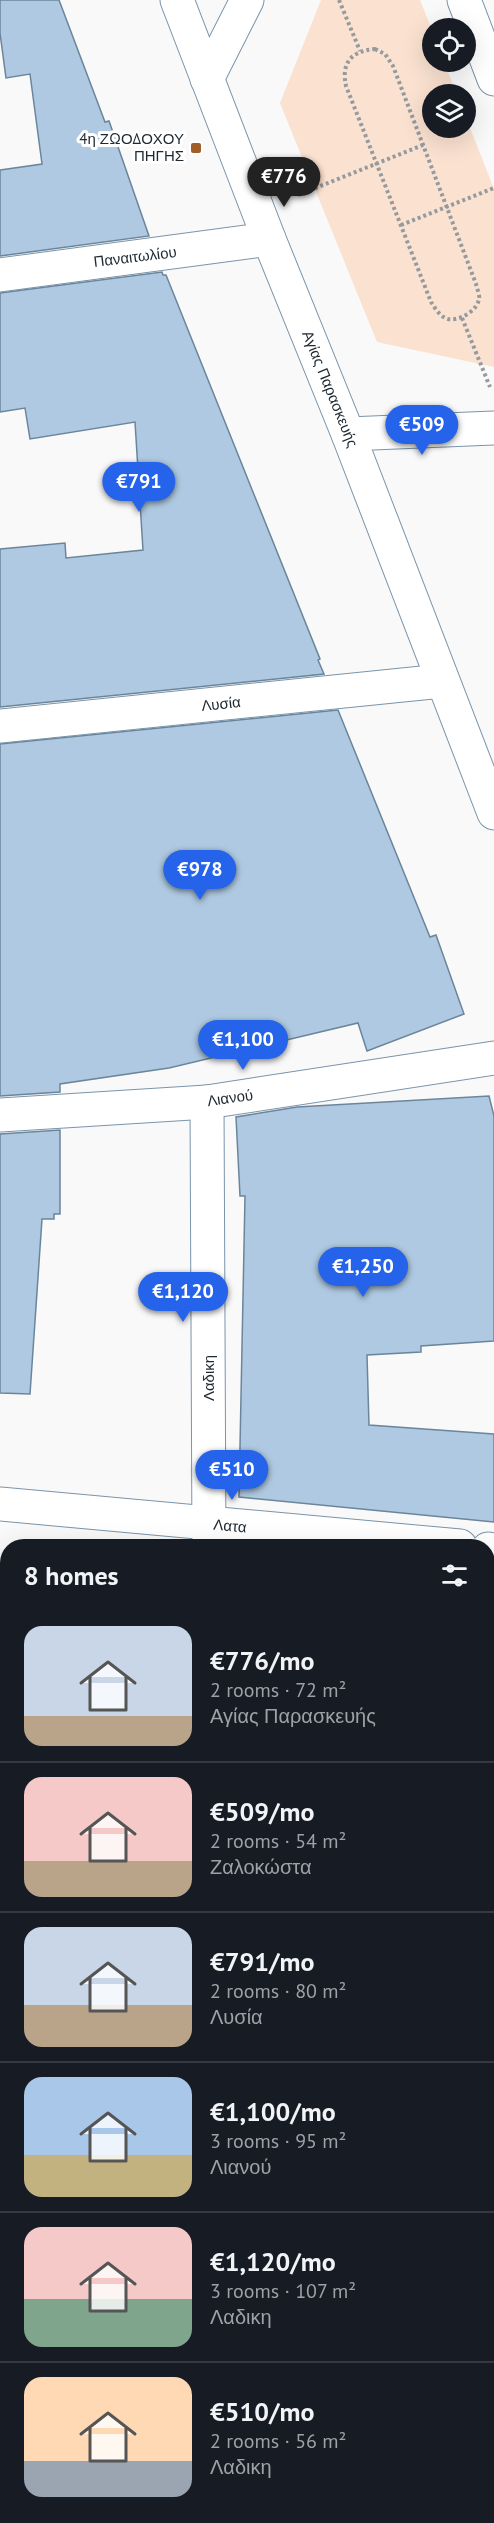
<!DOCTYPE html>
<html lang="en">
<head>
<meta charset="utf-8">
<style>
	:root { --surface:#171b24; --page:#20242c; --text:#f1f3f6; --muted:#9ea1a6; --line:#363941; --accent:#2563eb }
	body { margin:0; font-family:"PT Sans",sans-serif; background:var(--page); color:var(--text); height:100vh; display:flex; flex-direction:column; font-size:22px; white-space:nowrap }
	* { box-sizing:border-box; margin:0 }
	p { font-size:20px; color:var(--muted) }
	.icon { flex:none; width:33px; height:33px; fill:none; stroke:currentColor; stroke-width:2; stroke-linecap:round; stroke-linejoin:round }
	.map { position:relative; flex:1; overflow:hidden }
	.panel { position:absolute; left:0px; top:1539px; width:495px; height:984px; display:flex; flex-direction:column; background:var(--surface); border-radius:24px 24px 0 0; box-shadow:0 6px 24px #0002 }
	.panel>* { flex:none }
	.fabs { position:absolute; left:422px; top:18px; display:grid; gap:12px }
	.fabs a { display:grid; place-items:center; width:54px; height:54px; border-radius:50%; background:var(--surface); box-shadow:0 6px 24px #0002; font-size:30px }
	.price { position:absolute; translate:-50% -51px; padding:0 14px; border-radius:21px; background:var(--accent); color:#fff; font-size:20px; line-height:39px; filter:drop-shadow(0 2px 3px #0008) }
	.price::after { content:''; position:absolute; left:50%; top:36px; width:18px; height:14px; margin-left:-9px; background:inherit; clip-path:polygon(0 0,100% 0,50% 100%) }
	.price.active { background:#222; color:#fff }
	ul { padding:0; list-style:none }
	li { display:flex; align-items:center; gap:18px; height:150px; padding:0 24px }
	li+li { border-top:2px solid var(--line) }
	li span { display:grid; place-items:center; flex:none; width:168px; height:120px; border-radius:18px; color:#555 }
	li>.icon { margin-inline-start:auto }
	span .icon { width:72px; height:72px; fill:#fffc; stroke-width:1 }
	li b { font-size:26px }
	h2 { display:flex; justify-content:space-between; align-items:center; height:72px; padding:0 24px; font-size:26px }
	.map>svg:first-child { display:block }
	.green { fill:#fae1d0 }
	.building { fill:#aec9e1; stroke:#6b859b; stroke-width:1.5 }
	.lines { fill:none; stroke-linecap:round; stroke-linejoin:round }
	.minor-casing { stroke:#7a94aa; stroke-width:35 }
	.path { stroke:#959a9e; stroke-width:4; stroke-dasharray:3 3; stroke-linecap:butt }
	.minor { stroke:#fff; stroke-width:33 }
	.poi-dot { fill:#a05e2b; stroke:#fff; stroke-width:2 }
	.labels { text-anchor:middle; stroke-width:6; stroke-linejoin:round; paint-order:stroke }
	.poi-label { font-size:15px; fill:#1e2932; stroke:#fff; text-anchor:end }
	.street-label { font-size:15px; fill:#1e2932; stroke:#fff }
</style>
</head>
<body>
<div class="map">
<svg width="494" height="2523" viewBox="0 0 494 2523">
	<rect width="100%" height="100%" fill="#f9f9f9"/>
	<path class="green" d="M321,0H420L432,30V62H444L457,94H432V128H465V115L494,189V367L377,342L280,103Z"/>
	<g class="building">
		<path d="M0,0H59L105,122L109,121L149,236L0,256V170L42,164L30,74L6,78L0,33Z"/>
		<path d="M162,272L163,275H166L320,659L318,660L324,674L0,707V549L65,543L66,558L143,550L135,422L30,439L25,408L0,412V293Z"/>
		<path d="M338,710L430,937L436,935L464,1014L367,1051L358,1023L169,1068L60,1084V1092L0,1096V744Z"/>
		<path d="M489,1096L494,1116V1341L421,1346V1352L367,1355L369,1425L494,1434V1522L239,1497L245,1196H240L236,1117L297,1107Z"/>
		<path d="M60,1130V1214H54V1219H42L30,1394L0,1393V1134Z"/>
	</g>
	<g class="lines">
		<g class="minor-casing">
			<g id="minor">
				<path d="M177,0L269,239L348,434L494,813"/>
				<path d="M464,0L494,79"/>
				<path d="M207,79L247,0"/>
				<path d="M0,275L269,239"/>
				<path d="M348,434L494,428"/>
				<path d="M0,726L442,681"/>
				<path d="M207,1102L209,1546"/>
				<path d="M0,1115L207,1102L494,1058"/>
				<path d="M0,1504L460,1546"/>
				<path d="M488,1549L494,1550"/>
				<path d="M0,1867L8,1868"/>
				<path d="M488,1916L494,1917"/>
				<path d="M0,2279L8,2280"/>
				<path d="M488,2353L494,2354"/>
			</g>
		</g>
		<g class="path">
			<path d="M339,0L360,51"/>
			<path d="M375,49L385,54L393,66L476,284C477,289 480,295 479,299C477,311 460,321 448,319C440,317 435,308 431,302L346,86C341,63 351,51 375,49Z"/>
			<path d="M298,195L423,145"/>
			<path d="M401,225L494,188"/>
			<path d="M462,318L490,387"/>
		</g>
		<use href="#minor" class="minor"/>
	</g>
	<rect class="poi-dot" x="190" y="142" width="12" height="12" rx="3"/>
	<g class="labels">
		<g class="poi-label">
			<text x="184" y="144">4η ΖΩΟΔΟΧΟΥ<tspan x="184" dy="17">ΠΗΓΗΣ</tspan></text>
		</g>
		<g class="street-label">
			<text transform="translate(135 257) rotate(-7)" y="5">Παναιτωλίου</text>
			<text transform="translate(330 389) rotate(68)" y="5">Αγίας Παρασκευής</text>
			<text transform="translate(221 704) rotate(-6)" y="5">Λυσία</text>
			<text transform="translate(230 1098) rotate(-8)" y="5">Λιανού</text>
			<text transform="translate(209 1378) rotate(-90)" y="5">Λαδικη</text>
			<text transform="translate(230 1526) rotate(5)" y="5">Λατα</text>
		</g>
	</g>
</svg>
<div class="fabs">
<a><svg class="icon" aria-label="locate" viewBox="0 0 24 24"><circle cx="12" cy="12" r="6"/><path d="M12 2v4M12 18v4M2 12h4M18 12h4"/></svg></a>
<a><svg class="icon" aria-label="layers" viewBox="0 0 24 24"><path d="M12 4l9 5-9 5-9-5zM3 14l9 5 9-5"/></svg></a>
</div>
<b class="price active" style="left:284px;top:208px">€776</b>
<b class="price" style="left:422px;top:456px">€509</b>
<b class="price" style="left:139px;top:513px">€791</b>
<b class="price" style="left:200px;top:901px">€978</b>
<b class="price" style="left:243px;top:1071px">€1,100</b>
<b class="price" style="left:363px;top:1298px">€1,250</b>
<b class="price" style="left:183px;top:1323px">€1,120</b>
<b class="price" style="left:232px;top:1501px">€510</b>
<section class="panel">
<h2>8 homes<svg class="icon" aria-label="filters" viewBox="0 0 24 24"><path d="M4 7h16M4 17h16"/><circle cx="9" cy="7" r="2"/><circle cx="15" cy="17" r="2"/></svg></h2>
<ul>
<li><span style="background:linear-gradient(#c9d6e8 75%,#b9a48a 0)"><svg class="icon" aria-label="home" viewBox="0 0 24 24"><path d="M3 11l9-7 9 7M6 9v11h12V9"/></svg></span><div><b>€776/mo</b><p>2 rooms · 72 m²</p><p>Αγίας Παρασκευής</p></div></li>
<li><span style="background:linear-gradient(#f6c9c9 70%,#b9a48a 0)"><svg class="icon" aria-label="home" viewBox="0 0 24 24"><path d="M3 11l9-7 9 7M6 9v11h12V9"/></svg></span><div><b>€509/mo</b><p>2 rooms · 54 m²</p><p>Ζαλοκώστα</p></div></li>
<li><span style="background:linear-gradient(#c9d6e8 65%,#b9a48a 0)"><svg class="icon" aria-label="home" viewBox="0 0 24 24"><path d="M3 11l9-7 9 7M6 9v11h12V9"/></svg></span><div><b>€791/mo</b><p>2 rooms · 80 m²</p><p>Λυσία</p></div></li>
<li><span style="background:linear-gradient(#a9c7e8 65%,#c2b280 0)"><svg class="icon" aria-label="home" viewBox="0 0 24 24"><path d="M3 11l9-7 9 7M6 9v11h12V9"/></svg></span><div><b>€1,100/mo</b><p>3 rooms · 95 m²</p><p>Λιανού</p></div></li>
<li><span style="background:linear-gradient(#f6c9c9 60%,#7fa58c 0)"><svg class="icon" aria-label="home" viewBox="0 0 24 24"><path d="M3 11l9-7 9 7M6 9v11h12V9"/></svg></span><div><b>€1,120/mo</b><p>3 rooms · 107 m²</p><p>Λαδικη</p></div></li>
<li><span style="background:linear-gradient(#ffd9b3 70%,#9aa5b1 0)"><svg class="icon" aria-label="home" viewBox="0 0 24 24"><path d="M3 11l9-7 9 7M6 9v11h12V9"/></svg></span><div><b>€510/mo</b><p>2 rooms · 56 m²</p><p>Λαδικη</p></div></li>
</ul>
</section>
</div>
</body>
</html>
